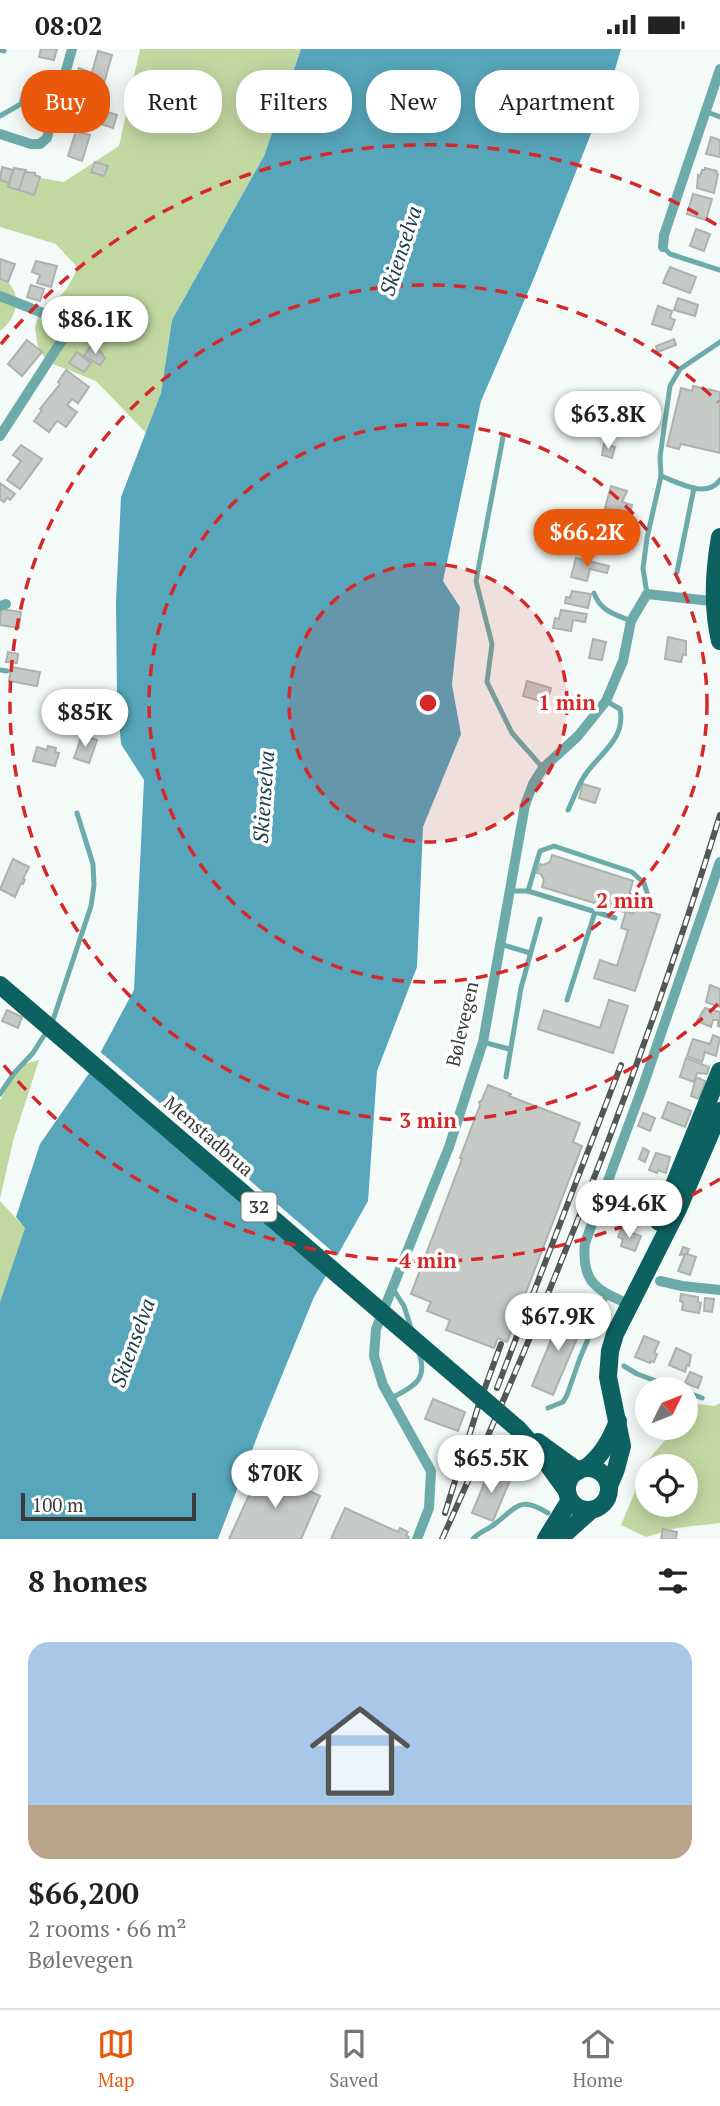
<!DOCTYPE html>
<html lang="en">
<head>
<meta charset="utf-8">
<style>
	:root { --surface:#fff; --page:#f6f6f6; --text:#222; --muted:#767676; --line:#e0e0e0; --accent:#ea580c }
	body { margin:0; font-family:"PT Serif",serif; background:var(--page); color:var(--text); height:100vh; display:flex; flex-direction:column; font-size:26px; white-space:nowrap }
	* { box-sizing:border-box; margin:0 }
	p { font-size:23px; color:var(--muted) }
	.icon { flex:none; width:38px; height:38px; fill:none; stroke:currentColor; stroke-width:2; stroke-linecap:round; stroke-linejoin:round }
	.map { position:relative; height:1490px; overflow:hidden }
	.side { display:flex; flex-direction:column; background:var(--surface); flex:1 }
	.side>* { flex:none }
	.hud { position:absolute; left:21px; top:21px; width:679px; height:63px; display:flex; gap:14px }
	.needle { width:46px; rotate:47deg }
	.controls { position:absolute; left:635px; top:1328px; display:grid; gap:14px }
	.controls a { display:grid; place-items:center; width:63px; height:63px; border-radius:50%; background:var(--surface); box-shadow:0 4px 18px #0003; font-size:35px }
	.scale { position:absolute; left:21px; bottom:18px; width:175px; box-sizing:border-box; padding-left:7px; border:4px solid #383b3a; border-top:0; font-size:19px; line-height:24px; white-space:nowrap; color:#383b3a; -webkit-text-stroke:5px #fff; paint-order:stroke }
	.price { position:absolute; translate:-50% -60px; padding:0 16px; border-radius:24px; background:#fff; color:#222; font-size:23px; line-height:46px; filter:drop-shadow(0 2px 4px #0008) }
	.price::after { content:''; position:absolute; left:50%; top:42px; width:21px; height:16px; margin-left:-10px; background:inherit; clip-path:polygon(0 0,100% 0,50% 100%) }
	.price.active { background:var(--accent); color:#fff }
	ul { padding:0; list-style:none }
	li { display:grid; align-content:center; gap:14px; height:371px; padding:0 28px }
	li+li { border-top:2px solid var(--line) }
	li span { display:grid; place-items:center; height:217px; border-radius:21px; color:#555 }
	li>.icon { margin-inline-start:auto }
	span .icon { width:126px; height:126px; fill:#fffc; stroke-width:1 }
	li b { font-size:30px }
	h2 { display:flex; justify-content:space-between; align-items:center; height:84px; padding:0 28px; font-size:30px }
	.pill { padding:0 24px; border-radius:28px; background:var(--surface); box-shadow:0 4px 18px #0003; font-size:24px; line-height:63px }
	.pill.active { background:var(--accent); color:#fff }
	.status { display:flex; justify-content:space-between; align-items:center; height:49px; padding:0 35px; background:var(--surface); direction:ltr }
	.status svg { height:19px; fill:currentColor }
	.menu { display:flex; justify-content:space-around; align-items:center; height:98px; border-top:2px solid var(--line); background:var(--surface); font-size:19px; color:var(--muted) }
	.menu a { display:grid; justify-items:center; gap:4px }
	.menu .active { color:var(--accent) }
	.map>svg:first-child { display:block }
	.green { fill:#c2d8a1; fill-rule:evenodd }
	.water { fill:#57a6bb }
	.pier { fill:#f3faf8 }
	.building { fill:#c5cac6; stroke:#adb2ae; stroke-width:2 }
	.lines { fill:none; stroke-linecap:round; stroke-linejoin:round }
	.service { stroke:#6dabaa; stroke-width:5 }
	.minor { stroke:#6dabaa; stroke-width:10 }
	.primary { stroke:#0d6261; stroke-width:18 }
	.rail-casing { stroke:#535755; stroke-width:6 }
	.rail { stroke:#fff; stroke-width:3.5; stroke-dasharray:10; stroke-linecap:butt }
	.primary-bridge { stroke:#0d6261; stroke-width:18 }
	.ring { fill:none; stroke:#d62828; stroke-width:3.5; stroke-dasharray:12 9 }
	.labels { text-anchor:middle; stroke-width:7; stroke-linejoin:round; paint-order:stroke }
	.shield { fill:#fff; stroke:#747675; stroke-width:2 }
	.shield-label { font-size:18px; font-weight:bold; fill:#383b3a }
	.street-label { font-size:19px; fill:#383b3a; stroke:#fff }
	.water-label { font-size:21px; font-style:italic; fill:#1c414b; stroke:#fff }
	.centre { fill:#d62828; stroke:#fff; stroke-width:3.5 }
	.ring-label { font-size:21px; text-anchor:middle; font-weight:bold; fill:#d62828; stroke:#fff; stroke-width:7; stroke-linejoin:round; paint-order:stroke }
</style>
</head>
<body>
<div class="status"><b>08:02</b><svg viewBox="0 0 49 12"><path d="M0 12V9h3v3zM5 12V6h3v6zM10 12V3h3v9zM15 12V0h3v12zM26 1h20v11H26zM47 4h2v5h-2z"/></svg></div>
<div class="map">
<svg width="720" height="1490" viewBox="0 0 720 1490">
	<rect width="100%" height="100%" fill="#f3faf8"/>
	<g class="green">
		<path d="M140,0H301L264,107L172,271L161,344L146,384L96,332L53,315L44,308L38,299L35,278L38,268L66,241L78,219L56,195L0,178V122L64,133L119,97Z"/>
		<path d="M0,227C23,240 20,267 0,282Z"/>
		<path d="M39,1011L13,1092L0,1150V1051L21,1016Z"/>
		<path d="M0,1152L25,1179L0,1253Z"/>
		<path d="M720,1354V1474L676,1479L646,1488L621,1476L634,1445L639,1421L676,1379H686V1368L698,1355L714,1357ZM648,1418H686V1456H648Z"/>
	</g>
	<path class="water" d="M301,0H621L611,34L534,229L481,352L443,532L460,558L452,636L461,685L423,778L417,918L377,1022L368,1152L314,1248L262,1375L218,1490H0V1253L25,1179L16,1168L40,1095L90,1023L134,941L144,731L121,695L117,646L116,553L121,448L161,344L172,271L264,107Z"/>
	<path class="pier" d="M98,1001L340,1209L329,1228L87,1020Z"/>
	<g class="building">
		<path d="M41,0H57L54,11L39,8Z"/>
		<path d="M98,2L112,6L104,34L90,30Z"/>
		<path d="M79,19L90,23L86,35L75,31Z"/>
		<path d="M44,27L54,30L45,62L35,59Z"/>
		<path d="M87,47L100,51L98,60L117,66L113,79L88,71L87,73L72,66L76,53L85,56Z"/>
		<path d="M76,82L90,86L82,112L68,107Z"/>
		<path d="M711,88L720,91V108L706,105Z"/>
		<path d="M95,113L108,117L104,127L91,123Z"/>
		<path d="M2,118L13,121L9,134L0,131Z"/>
		<path d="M14,119L26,121L19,141L8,138Z"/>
		<path d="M705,119L717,122L716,124L718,125L714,144L697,139L698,126L700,127L702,121H705Z"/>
		<path d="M25,123L35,124V126L40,128L34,146L19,141Z"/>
		<path d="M693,145L712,150L706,171L687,165Z"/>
		<path d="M696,180L710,185L704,202L690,197Z"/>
		<path d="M0,210L15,215L8,233L0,230Z"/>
		<path d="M36,212L57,217L51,238L37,234L40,226L32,223Z"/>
		<path d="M670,218L696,228L690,244L663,234Z"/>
		<path d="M31,236L44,240L40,252L27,248Z"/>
		<path d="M678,249L698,256L695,267L674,261Z"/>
		<path d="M658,257L672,262L670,269L675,271L671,281L652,275Z"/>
		<path d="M674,290L676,296L658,303L656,297Z"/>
		<path d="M27,291L42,303L22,327L8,315Z"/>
		<path d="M91,297L103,305L102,307L105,309L100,316L84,307Z"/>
		<path d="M77,303L91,314L84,323L69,314Z"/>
		<path d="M66,321L89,338L78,354L72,350L67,356L77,363L66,378L57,372L49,383L34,372L42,361L40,360L60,335L58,333Z"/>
		<path d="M693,337L720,343V404L681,395L679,400L667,397L681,339L692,342Z"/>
		<path d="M604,395L615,398L612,409L602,406Z"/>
		<path d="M21,396L42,410L20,440L7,431L21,412L13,406Z"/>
		<path d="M0,434L15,445L10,451L7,449L4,453L0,450Z"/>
		<path d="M611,437L627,442L622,453L632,456L630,465L627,464L626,468L613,464L614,461L605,459Z"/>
		<path d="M586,470L603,474L598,498L580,494Z"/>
		<path d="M576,509L609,517L607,524L590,520L587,532L571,528Z"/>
		<path d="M572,542L591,545L588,559L565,554L566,548L570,549Z"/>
		<path d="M1,560L21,563L19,579L0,576Z"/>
		<path d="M561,561L587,565L585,573L573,571L571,582L553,579L555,569L559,570Z"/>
		<path d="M668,588L686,592V606L683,605L681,613L665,610Z"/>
		<path d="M593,590L606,593L602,611L589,609Z"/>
		<path d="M8,603L18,605L17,614L6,613Z"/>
		<path d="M11,618L40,623L37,637L9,632Z"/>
		<path d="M527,632L551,639L547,654L523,647Z"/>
		<path d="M82,686L97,691L89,714L74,709Z"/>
		<path d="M48,697L56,699L55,703L59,704L55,717L33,712L37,698L47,701Z"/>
		<path d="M583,735L600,740L595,754L579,749Z"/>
		<path d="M552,806L633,832L624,863L542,838L544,831L541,825L537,824L540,815L543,816L550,813Z"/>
		<path d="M13,810L29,818L23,830L25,831L23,835L21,834L15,848L0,840Z"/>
		<path d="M635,858L660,866L635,942L594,929L600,911L617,917L628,881L621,879L626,862L633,865Z"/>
		<path d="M710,936L720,940V958L706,953Z"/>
		<path d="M609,951L628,957L613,1004L538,980L544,961L600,979Z"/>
		<path d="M705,959L720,963V978L718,977V971H713L711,978L697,972Z"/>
		<path d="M7,961L22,968L18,979L2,972Z"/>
		<path d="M713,986L720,989L716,1007L705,1003L702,1013L687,1007L693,990L710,995Z"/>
		<path d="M686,1009L709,1018L707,1025L697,1024L694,1033L680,1028Z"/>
		<path d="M696,1028L705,1032L699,1050L691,1047Z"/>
		<path d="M488,1036L511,1045L509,1047L580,1074L573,1093L582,1097L507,1293L498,1289L494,1299L446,1281L450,1271L427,1262L431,1253L411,1245L462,1110L460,1109L480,1056L479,1053L482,1051Z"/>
		<path d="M668,1053L691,1062L685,1078L662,1069Z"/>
		<path d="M643,1064L655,1069L650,1082L638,1077Z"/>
		<path d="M643,1099L649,1102L645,1113L639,1110Z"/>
		<path d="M656,1104L670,1108L666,1124L658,1121L657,1124L649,1121Z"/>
		<path d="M621,1180L641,1187L635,1202L621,1197L623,1190L618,1188Z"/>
		<path d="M683,1198L689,1200L687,1205L696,1208L690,1226L678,1222L685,1205L680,1206Z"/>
		<path d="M681,1245L698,1248V1253L701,1254L699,1264L682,1261L683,1253L680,1252Z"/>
		<path d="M705,1249L714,1250L712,1263L704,1262Z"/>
		<path d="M563,1262L585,1271L553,1346L532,1337Z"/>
		<path d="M644,1287L659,1293L654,1304L657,1305L654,1313L651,1312L650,1314L635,1308Z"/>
		<path d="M676,1299L691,1306L689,1317L687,1316L685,1323L669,1316Z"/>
		<path d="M690,1323L702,1328L698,1339L685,1334Z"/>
		<path d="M433,1350L465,1363L458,1382L425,1370Z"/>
		<path d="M261,1420L320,1447L301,1490H229Z"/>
		<path d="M490,1420L511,1429L493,1472L472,1464Z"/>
		<path d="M345,1459L398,1483L400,1479L408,1483L406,1486L409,1488L408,1490H331Z"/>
		<path d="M663,1480L677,1483L676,1490H661Z"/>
	</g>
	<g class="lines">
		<g class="service">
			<path d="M0,1L4,2"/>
			<path d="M707,63L720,68"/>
			<path d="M0,67L21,55L24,44"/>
			<path d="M663,198L670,205L720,221"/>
			<path d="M503,388L476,532L492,595L487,633L512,684L543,719"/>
			<path d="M661,427C679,434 707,450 720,431"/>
			<path d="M677,523L694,439"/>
			<path d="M594,544C601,563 615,565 631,572"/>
			<path d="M647,545L643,519L647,489L661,427L660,408L670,337L680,320L720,293"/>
			<path d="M0,621L7,622"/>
			<path d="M568,761C574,749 578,736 585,726C600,704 626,690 620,660L606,652"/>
			<path d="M510,842H528L615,869"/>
			<path d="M528,842L540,802L554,797L632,823L644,834L649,850"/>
			<path d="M500,895L530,904"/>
			<path d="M567,951L595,863"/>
			<path d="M483,993L509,1000"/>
			<path d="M506,1028L521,939L540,870"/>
			<path d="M0,1045L15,1023L33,1004L52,974L91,857L94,836L93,815L77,764"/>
			<path d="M393,1240L404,1257L412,1282"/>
			<path d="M624,1317L637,1325L678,1340"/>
			<path d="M686,1343L702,1349"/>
			<path d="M390,1350C411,1338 429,1333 419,1304"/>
			<path d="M548,1359L563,1353L567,1346L580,1309L607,1245"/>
			<path d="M473,1490C480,1482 488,1481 496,1474C518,1457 520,1447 548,1464"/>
		</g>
		<g class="minor">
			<path d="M0,85L31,95H40L47,89L72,0"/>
			<path d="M663,198L664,186L720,20"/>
			<path d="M0,247L58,270L64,278L66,285L0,387"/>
			<path d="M0,557L6,555"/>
			<path d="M660,1232L682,1237L720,1241"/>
			<path d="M629,1255C596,1241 581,1233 585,1194L643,1037L720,813"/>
			<path d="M417,1490L429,1459L431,1422L383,1336L374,1307L376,1280L449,1098L483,993L525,756L533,735L543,719L578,687L606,652L623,612L631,572L647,545L720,553"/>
		</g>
		<g class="primary">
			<path d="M720,488C714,522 712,558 720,592"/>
			<path d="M659,1173L720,1022"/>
			<path d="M518,1380L538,1402L567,1442"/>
			<path d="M538,1393L578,1422"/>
			<path d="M586,1419C602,1406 610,1392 618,1372"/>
			<circle cx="588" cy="1440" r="21"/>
			<path d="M609,1437L616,1420L622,1397L608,1328L610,1302L615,1285L678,1160L720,1062"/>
			<path d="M546,1490L570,1451"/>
			<path d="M559,1490L591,1461"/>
		</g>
		<g class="rail-casing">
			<g id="rail">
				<path d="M497,1339L621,1016"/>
				<path d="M445,1464L479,1355L501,1295"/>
				<path d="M442,1490C548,1257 645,1011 720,766"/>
			</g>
		</g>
		<use href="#rail" class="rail"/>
		<path class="primary-bridge" d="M0,936L518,1380"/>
	</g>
	<circle cx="428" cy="654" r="139" fill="#d62828" fill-opacity=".12"/>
	<g class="ring">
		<circle cx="428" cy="654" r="139"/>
		<circle cx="428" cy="654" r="279"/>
		<path d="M718 955A418 418 0 1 1 718 353"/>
		<path d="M720 1130A558 558 0 0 1 1 1013M1 295A558 558 0 0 1 720 178"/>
	</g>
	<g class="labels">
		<rect class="shield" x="241.5" y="1143.5" width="35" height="29" rx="5"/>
		<g class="shield-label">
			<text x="259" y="1164">32</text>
		</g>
		<g class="street-label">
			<text transform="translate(462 975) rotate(-77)" y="7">Bølevegen</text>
			<text transform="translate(209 1087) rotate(41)" y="7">Menstadbrua</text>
		</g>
		<g class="water-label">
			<text transform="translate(401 202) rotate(-72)" y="7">Skienselva</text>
			<text transform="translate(264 748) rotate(-86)" y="7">Skienselva</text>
			<text transform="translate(133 1294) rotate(-70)" y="7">Skienselva</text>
		</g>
	</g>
	<circle cx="428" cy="654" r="10" class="centre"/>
	<g class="ring-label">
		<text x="567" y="661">1 min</text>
		<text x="625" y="859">2 min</text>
		<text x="428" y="1079">3 min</text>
		<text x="428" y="1219">4 min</text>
	</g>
</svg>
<div class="controls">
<a><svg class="needle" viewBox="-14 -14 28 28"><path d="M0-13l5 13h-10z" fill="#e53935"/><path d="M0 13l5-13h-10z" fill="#767676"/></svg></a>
<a><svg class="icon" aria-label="locate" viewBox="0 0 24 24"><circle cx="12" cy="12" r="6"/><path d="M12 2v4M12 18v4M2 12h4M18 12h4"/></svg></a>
</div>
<div class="scale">100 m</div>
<b class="price" style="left:95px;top:307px">$86.1K</b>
<b class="price" style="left:608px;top:402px">$63.8K</b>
<b class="price active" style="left:587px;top:520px">$66.2K</b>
<b class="price" style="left:85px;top:700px">$85K</b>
<b class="price" style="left:629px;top:1191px">$94.6K</b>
<b class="price" style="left:558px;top:1304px">$67.9K</b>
<b class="price" style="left:491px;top:1446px">$65.5K</b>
<b class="price" style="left:275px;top:1461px">$70K</b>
<div class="hud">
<a class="pill active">Buy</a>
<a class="pill">Rent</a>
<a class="pill">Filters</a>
<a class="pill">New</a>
<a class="pill">Apartment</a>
</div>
</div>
<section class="side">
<h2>8 homes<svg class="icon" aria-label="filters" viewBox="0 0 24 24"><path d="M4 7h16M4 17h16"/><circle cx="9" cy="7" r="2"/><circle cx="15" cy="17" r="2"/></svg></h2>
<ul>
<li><span style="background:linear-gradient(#a9c7e8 75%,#b9a48a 0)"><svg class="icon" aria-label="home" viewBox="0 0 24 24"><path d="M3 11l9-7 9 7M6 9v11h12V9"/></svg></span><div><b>$66,200</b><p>2 rooms · 66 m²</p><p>Bølevegen</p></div></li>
</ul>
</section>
<nav class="menu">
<a class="active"><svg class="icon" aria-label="map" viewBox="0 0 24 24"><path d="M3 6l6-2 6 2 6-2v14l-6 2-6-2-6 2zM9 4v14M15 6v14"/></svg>Map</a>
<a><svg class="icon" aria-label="saved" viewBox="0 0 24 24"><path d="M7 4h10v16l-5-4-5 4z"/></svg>Saved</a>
<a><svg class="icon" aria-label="home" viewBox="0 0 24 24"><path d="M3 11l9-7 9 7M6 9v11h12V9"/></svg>Home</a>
</nav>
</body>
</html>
